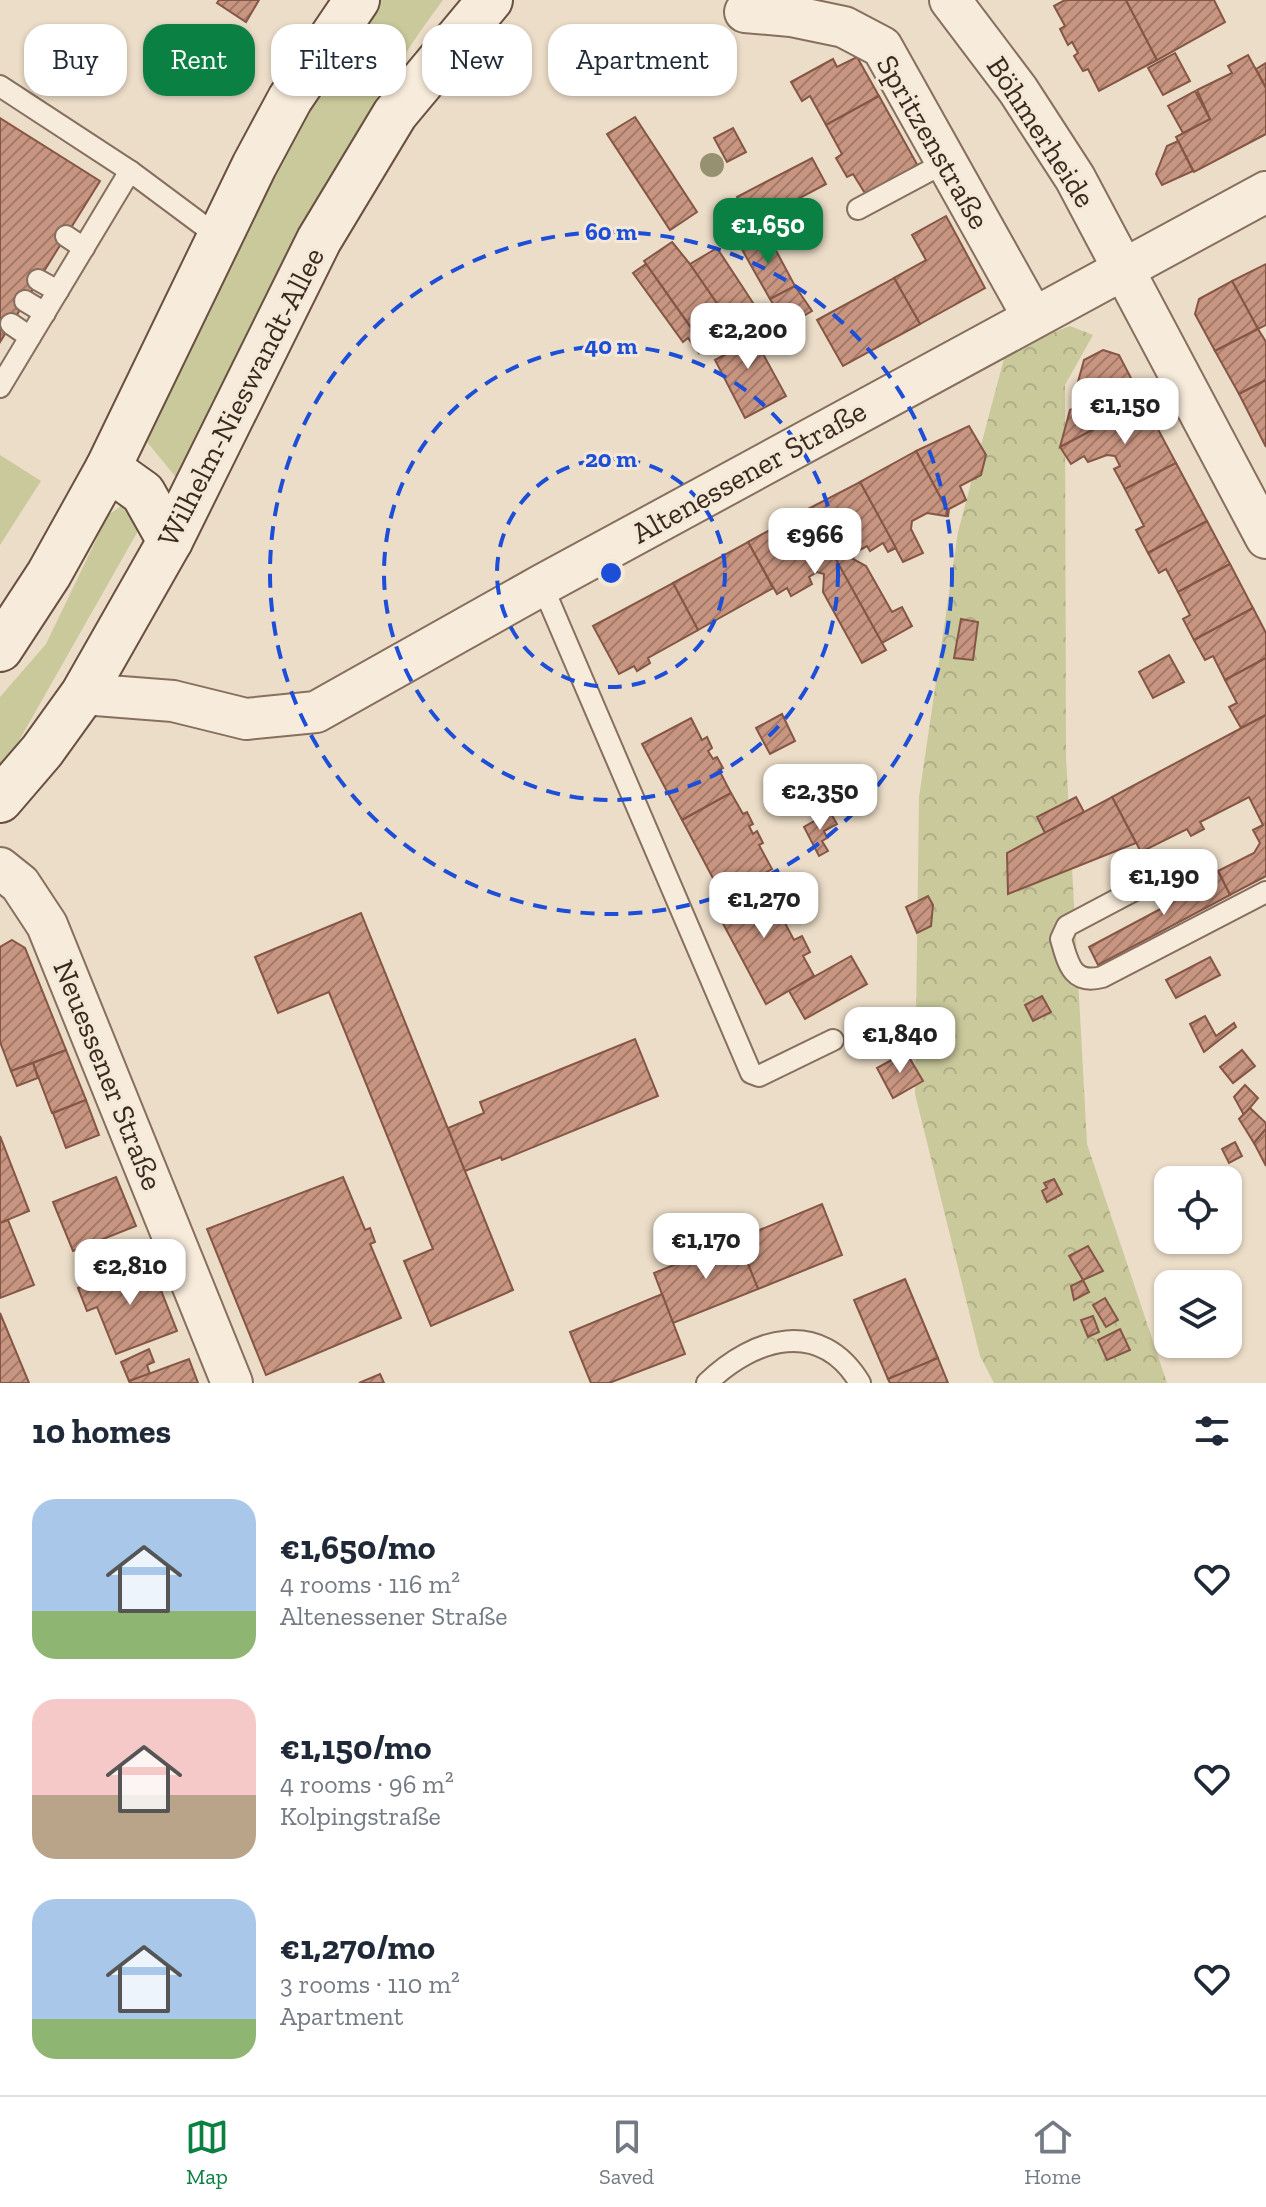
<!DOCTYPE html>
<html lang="en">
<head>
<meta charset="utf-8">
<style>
	:root { --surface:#fff; --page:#f6f6f7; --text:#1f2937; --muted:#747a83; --line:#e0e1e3; --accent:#0b8043 }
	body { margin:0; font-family:"Zilla Slab",serif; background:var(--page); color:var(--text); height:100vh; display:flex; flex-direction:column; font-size:30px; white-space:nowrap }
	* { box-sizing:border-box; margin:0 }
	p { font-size:26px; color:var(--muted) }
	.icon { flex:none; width:44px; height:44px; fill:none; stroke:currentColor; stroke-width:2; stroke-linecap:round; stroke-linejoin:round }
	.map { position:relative; height:1383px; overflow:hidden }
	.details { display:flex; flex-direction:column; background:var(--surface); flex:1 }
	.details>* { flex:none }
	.hud { position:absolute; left:24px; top:24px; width:800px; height:72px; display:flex; gap:16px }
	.controls { position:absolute; left:1154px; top:1166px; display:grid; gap:16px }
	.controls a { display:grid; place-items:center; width:88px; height:88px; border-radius:16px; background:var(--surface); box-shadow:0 2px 6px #0004; font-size:40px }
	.price { position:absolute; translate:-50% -68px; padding:0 18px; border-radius:16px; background:#fff; color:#222; font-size:26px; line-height:52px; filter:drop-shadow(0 2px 4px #0008) }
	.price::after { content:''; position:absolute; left:50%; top:48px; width:24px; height:18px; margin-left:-12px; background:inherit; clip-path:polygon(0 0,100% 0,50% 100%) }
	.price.current { background:var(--accent); color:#fff }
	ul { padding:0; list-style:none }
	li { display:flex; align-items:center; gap:24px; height:200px; padding:0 32px }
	li span { display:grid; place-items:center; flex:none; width:224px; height:160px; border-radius:24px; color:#555 }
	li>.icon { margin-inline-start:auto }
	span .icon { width:96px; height:96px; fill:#fffc; stroke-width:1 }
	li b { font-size:34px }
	h2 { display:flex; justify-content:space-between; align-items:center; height:96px; padding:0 32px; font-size:34px }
	.pill { padding:0 28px; border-radius:24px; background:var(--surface); box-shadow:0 2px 6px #0004; font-size:28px; line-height:72px }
	.pill.current { background:var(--accent); color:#fff }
	.tab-bar { display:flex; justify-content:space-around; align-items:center; height:112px; border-top:2px solid var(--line); background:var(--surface); font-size:22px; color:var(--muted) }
	.tab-bar a { display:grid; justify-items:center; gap:4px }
	.tab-bar .current { color:var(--accent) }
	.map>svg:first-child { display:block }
	.grass { fill:#cac99c }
	.forest { fill:url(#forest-crowns) }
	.building { fill:url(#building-hatch); stroke:#855645; stroke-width:2 }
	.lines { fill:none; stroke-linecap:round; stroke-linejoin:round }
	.service-casing { stroke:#876f5e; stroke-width:24 }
	.minor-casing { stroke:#876f5e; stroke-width:44 }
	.secondary-casing { stroke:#695041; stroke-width:48 }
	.service { stroke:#f7ebdb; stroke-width:20 }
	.minor { stroke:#f7ebdb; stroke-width:40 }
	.secondary { stroke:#f7ebdb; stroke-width:44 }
	.tree { fill:#969271 }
	.ring { fill:none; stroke:#1d4ed8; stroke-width:4; stroke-dasharray:14 10 }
	.labels { text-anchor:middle; stroke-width:6; stroke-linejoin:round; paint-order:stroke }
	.street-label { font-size:30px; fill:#392921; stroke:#f4e8d7 }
	.centre { fill:#1d4ed8; stroke:#f4e8d7; stroke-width:4 }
	.ring-label { font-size:24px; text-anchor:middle; font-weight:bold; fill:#1d4ed8; stroke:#f4e8d7; stroke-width:6; stroke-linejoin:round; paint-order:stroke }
</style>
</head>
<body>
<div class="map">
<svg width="1266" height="1383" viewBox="0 0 1266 1383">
	<defs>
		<pattern id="forest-crowns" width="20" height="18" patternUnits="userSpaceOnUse" patternTransform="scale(2)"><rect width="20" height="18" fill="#cac99c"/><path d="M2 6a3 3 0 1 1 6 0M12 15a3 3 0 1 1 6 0" fill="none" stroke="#aead86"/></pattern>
		<pattern id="building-hatch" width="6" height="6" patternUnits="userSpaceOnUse" patternTransform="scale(2)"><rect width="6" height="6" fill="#c89581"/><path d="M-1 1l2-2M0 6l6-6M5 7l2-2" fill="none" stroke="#a37a69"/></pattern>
	</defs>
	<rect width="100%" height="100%" fill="#ecddc8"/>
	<g class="grass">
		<path d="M381,0H443C334,147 259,317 179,481L147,442L239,242L307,112Z"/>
		<path d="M0,455L41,481L0,545Z"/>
		<path d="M124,504L136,511L138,531L16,746L0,767V697L46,644L108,515Z"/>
	</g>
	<path class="forest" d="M1070,326L1093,335L1065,385L1066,756L1087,1144L1167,1383H994L980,1356L915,1094L919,797L958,532L1006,351Z"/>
	<g class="building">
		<path d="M259,0L246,22L217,3L219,0Z"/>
		<path d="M1065,0H1126L1157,60L1099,91L1088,69L1083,71L1074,56L1078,53L1072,42L1068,45L1060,29L1065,26L1054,6Z"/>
		<path d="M1126,0H1214L1225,22L1157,60Z"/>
		<path d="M1175,53L1190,81L1163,95L1148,68Z"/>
		<path d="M1248,55L1266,88V134L1194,172L1176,137L1210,119L1197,90L1232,73L1228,66Z"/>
		<path d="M857,57L879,96L826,125L810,96L802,101L791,82L833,59L837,67Z"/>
		<path d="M1266,63V88L1256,69Z"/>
		<path d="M1195,91L1210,119L1183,133L1168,106Z"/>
		<path d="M879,96L918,166L866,195L853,174L847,177L836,158L842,154L826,125Z"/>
		<path d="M635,117L697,212L670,230L607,134Z"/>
		<path d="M0,118L100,181L0,342Z"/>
		<path d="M733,128L746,152L727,162L714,138Z"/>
		<path d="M1178,141L1193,171L1162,185L1156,174L1167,146Z"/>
		<path d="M812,158L826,184L751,224L737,197Z"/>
		<path d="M946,216L985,288L920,324L894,278L926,260L912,235Z"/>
		<path d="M766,232L795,286L770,299L740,246Z"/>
		<path d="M672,242L690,264L732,325L718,334L710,323L695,333L644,261Z"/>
		<path d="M717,248L759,312L732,325L690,264Z"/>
		<path d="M646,264L705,348L699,353L688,338L683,342L633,273Z"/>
		<path d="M1266,264V325L1258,329L1232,281Z"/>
		<path d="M894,278L920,324L843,366L817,320Z"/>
		<path d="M1232,281L1258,329L1215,351L1195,314L1199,299Z"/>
		<path d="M795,286L812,311L795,321L792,316L778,312L770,299Z"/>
		<path d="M744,319L786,396L745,418L715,360L728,353L718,334Z"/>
		<path d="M1258,329L1266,342V380L1239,394L1215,351Z"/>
		<path d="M1103,350L1119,355L1144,403L1060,447L1070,410L1088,401L1078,382L1084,360Z"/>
		<path d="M1266,380V447L1239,394Z"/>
		<path d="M1144,403L1176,463L1125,489L1114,469L1120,466L1115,456L1107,455L1088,462L1084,456L1071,464L1060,447Z"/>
		<path d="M969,426L986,455L981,475L960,486L966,500L949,509L948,517L947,510L916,451Z"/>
		<path d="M916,451L947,510L946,516L927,513L912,521L911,529L923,553L903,562L860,482Z"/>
		<path d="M1176,463L1207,521L1148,553L1136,530L1144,526L1125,489Z"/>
		<path d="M860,482L896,548L888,552L883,543L870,551L867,546L856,552L853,559L866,566L892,612L902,607L912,626L882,643L808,509Z"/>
		<path d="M808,509L886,650L862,663L823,592L824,574L817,572L809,577L812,584L791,596L787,588L777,594L748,542Z"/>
		<path d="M1207,521L1230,564L1178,592L1166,569L1159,573L1148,553Z"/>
		<path d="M748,542L773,588L698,630L673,583Z"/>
		<path d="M1230,564L1253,608L1194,640L1183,619L1190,615L1178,592Z"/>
		<path d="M673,583L698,630L648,658L650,663L637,671L634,666L619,674L593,626Z"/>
		<path d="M1253,608L1266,633V658L1225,680L1213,656L1205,660L1194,640Z"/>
		<path d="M961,619L978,622L973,660L954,658Z"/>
		<path d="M1169,655L1184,682L1153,698L1139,672Z"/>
		<path d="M1266,658V715L1241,728L1229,707L1237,703L1225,680Z"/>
		<path d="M782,714L795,741L770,754L756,728Z"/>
		<path d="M1266,715V876L1230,895L1218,871L1254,853L1260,843L1253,830L1263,825L1249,797L1200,822L1204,829L1191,836L1187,829L1141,852L1112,797Z"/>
		<path d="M691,718L702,740L707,737L712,748L708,751L713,759L717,757L723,768L719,770L731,793L682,820L642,744Z"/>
		<path d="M731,793L743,814L747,812L753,824L749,826L753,834L757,831L763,843L759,845L772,869L723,897L682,820Z"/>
		<path d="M1076,797L1084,812L1045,833L1037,817Z"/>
		<path d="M1112,797L1136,843L1008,894L1007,853Z"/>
		<path d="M830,812L837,824L824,831L827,838L822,841L828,851L819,856L804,827Z"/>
		<path d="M1218,871L1230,895L1098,965L1089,947L1168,905L1164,898Z"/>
		<path d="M760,877L771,897L777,893L786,908L779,912L794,940L802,936L810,952L803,956L814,976L766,1004L712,903Z"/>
		<path d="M928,896L933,905L931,926L917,933L906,907Z"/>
		<path d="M361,913L513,1290L431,1326L404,1261L433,1249L329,992L278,1013L255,957Z"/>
		<path d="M12,940L25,948L66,1050L11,1071L0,1042V947Z"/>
		<path d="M851,956L867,984L805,1019L789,991Z"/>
		<path d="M1210,957L1220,975L1176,998L1166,980Z"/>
		<path d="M1042,996L1051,1012L1033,1021L1025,1005Z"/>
		<path d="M930,1011L934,1020L919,1043L909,1023Z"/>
		<path d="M1205,1016L1216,1036L1234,1023L1236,1027L1204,1052L1190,1024Z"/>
		<path d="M635,1039L658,1096L502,1160L501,1157L465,1171L448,1128L484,1113L480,1102Z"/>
		<path d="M66,1050L86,1100L52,1113L33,1063Z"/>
		<path d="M1242,1050L1255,1066L1233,1083L1220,1067Z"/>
		<path d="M906,1052L923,1081L893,1098L877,1068Z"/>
		<path d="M33,1063L38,1078L17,1086L11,1071Z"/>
		<path d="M1245,1085L1258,1098L1244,1115L1234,1097Z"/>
		<path d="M86,1100L99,1135L66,1148L53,1113Z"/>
		<path d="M1250,1108L1266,1123V1129L1254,1143L1239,1119Z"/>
		<path d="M1266,1129V1166L1254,1143Z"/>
		<path d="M0,1136L29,1211L0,1223Z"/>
		<path d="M1235,1142L1242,1156L1229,1163L1222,1149Z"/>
		<path d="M116,1177L136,1226L73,1251L53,1202Z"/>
		<path d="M343,1177L365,1230L370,1228L375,1242L370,1244L401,1318L266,1375L207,1229Z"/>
		<path d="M1054,1179L1062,1194L1047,1202L1042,1191L1047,1188L1044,1183Z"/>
		<path d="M822,1204L842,1255L758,1289L738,1239Z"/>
		<path d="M8,1220L34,1285L0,1298V1223Z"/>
		<path d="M738,1239L758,1289L673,1323L654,1273Z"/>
		<path d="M1088,1246L1103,1271L1083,1280L1069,1256Z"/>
		<path d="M149,1260L177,1331L116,1354L97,1307L87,1311L78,1288Z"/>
		<path d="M905,1279L938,1358L888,1379L854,1300Z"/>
		<path d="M1083,1280L1089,1292L1074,1300L1071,1286Z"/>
		<path d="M662,1294L685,1354L609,1383H591L570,1332Z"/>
		<path d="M1105,1298L1118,1320L1106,1327L1093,1305Z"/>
		<path d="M0,1313L29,1383H0Z"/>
		<path d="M1093,1316L1099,1332L1088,1337L1081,1320Z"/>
		<path d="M1120,1329L1130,1350L1107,1360L1098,1340Z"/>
		<path d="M149,1349L154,1362L147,1365L150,1374L129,1381L121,1362Z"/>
		<path d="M938,1358L948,1383H890L888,1379Z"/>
		<path d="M189,1359L198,1383H130L129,1381Z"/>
		<path d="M380,1374L384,1383H359Z"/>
	</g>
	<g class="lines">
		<g class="service-casing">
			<g id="service">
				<path d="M0,86L130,171L220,238"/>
				<path d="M858,209L946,162"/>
				<path d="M66,236L84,248"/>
				<path d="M38,280L58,291"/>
				<path d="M25,301L45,313"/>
				<path d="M11,324L30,337"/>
				<path d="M0,387L130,171"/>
				<path d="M542,585L751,1073L759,1076L833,1040"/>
				<path d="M1135,890L1067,926L1061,939C1068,963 1072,985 1102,977L1266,892"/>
				<path d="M707,1383C754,1337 821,1318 860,1383"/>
			</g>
		</g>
		<g class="minor-casing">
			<g id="minor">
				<path d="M950,0L1018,90L1075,178L1266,538"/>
				<path d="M745,12L791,16L844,27L882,47L1033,317"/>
				<path d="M83,694L173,701L246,719L316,712L542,585L1266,192"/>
				<path d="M0,868L20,884L47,925L232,1383"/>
			</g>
		</g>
		<g class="secondary-casing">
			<g id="secondary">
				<path d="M108,468L143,493L170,541"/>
				<path d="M0,649L49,574L108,468L254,166L290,99L357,0"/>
				<path d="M0,800L42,751L83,694L170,541L319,240L395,114L490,0"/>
			</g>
		</g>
		<use href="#service" class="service"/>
		<use href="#minor" class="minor"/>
		<use href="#secondary" class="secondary"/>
	</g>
	<circle class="tree" cx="712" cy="165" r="12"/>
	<g class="ring">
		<circle cx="611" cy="573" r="114"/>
		<circle cx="611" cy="573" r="227"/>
		<circle cx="611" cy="573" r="341"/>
	</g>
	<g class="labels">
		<g class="street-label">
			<text transform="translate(1041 132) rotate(57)" y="10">Böhmerheide</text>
			<text transform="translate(933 142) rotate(60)" y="10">Spritzenstraße</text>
			<text transform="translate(241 397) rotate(-63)" y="10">Wilhelm-Nieswandt-Allee</text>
			<text transform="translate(749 472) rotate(-29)" y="10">Altenessener Straße</text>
			<text transform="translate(108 1075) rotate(68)" y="10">Neuessener Straße</text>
		</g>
	</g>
	<circle cx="611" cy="573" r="12" class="centre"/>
	<g class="ring-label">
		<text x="611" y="240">60 m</text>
		<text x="611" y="354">40 m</text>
		<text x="611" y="467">20 m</text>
	</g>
</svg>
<div class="controls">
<a><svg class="icon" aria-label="locate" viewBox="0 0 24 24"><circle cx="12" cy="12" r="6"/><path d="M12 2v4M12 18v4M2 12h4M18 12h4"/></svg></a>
<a><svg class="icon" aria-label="layers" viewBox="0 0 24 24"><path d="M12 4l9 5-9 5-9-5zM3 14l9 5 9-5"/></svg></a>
</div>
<b class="price current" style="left:768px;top:266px">€1,650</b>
<b class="price" style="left:748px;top:371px">€2,200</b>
<b class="price" style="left:1125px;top:446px">€1,150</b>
<b class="price" style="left:815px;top:576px">€966</b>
<b class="price" style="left:820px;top:832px">€2,350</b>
<b class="price" style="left:1164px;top:917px">€1,190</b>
<b class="price" style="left:764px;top:940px">€1,270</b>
<b class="price" style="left:900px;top:1075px">€1,840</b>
<b class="price" style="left:706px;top:1281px">€1,170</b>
<b class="price" style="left:130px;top:1307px">€2,810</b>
<div class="hud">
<a class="pill">Buy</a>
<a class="pill current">Rent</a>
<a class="pill">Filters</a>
<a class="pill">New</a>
<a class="pill">Apartment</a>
</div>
</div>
<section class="details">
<h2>10 homes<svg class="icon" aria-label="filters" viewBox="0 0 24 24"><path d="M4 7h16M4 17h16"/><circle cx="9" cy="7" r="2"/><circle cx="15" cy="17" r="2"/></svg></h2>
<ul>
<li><span style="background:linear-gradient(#a9c7e8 70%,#8fb573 0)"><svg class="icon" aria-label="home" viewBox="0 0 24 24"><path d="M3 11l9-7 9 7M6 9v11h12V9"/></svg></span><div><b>€1,650/mo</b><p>4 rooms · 116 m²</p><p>Altenessener Straße</p></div><svg class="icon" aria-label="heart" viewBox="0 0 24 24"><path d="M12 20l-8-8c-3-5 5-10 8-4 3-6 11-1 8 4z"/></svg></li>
<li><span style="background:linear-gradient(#f6c9c9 60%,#b9a48a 0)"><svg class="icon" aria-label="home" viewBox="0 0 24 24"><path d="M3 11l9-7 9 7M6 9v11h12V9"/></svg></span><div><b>€1,150/mo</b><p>4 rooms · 96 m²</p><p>Kolpingstraße</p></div><svg class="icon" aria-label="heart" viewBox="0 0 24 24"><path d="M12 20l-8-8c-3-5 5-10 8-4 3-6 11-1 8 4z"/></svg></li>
<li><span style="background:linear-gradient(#a9c7e8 75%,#8fb573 0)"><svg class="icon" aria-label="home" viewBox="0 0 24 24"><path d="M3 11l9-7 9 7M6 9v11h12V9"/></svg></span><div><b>€1,270/mo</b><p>3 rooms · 110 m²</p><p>Apartment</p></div><svg class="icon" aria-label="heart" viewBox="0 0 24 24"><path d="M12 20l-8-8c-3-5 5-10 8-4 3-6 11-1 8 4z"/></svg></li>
</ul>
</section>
<nav class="tab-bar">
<a class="current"><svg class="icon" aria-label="map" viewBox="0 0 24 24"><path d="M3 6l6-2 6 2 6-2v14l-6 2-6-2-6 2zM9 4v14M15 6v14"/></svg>Map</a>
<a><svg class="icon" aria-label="saved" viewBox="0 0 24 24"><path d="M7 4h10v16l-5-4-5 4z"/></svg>Saved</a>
<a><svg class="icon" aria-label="home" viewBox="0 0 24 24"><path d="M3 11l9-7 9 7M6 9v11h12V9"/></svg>Home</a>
</nav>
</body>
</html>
